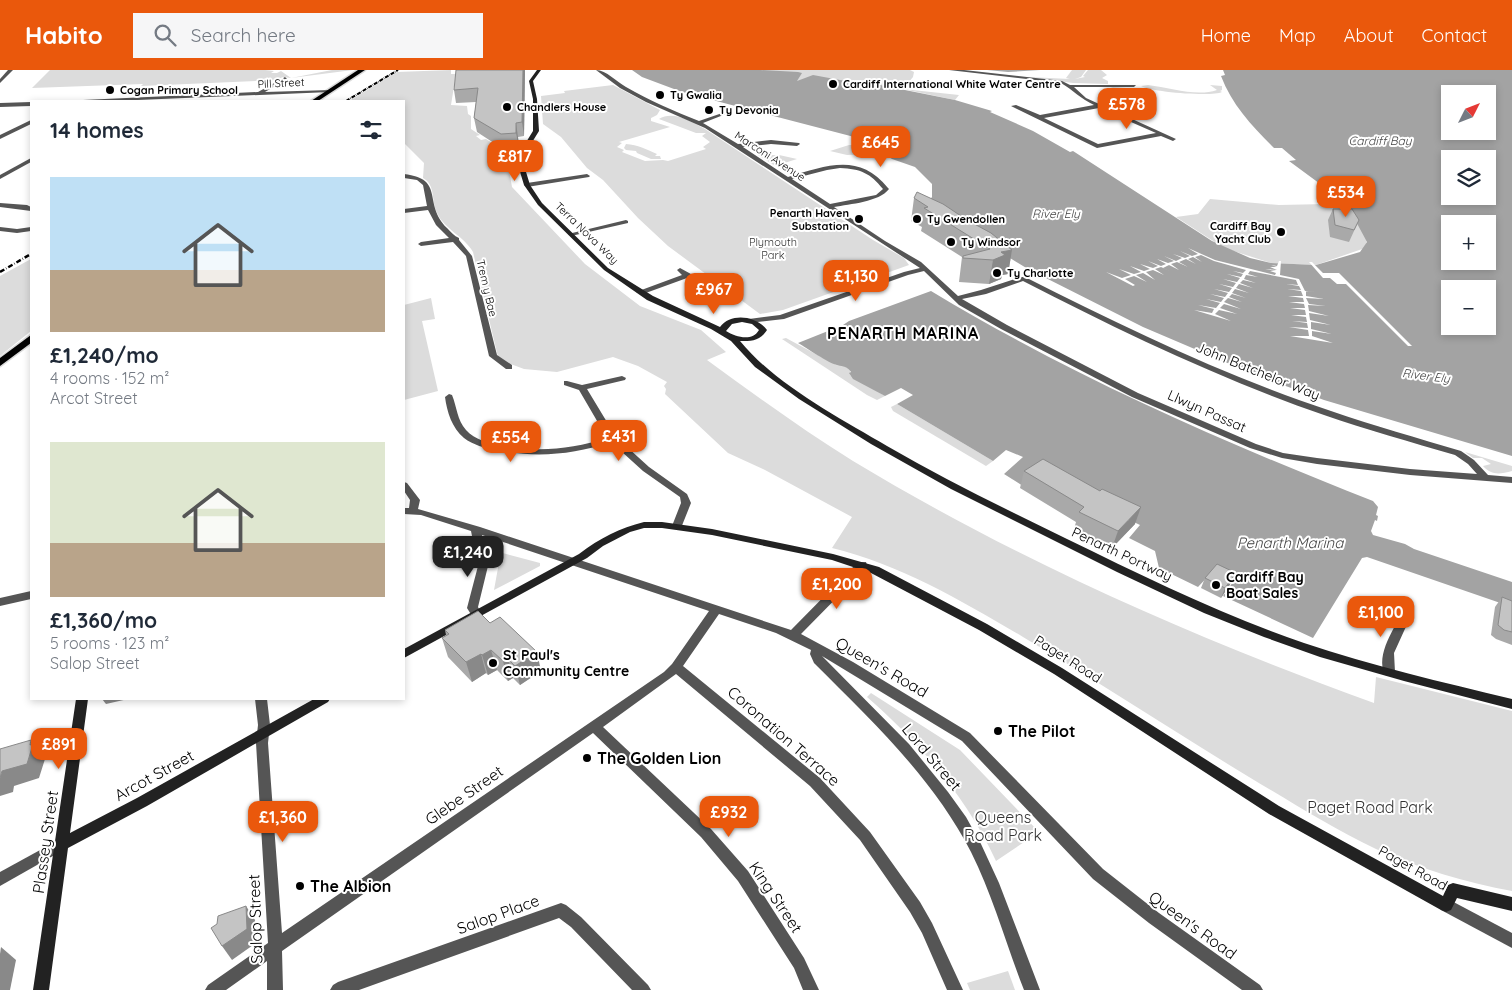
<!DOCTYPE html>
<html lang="en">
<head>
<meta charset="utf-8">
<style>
	:root { --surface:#fff; --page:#f6f6f7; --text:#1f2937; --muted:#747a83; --accent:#ea580c }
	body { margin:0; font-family:Quicksand,sans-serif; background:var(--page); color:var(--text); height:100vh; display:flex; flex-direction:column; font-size:19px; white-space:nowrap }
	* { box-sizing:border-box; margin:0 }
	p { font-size:16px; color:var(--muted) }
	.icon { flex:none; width:28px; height:28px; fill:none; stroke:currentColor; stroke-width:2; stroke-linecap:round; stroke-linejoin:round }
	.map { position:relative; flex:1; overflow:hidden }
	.sheet { position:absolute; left:30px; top:30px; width:375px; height:600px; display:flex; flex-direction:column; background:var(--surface); border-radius:0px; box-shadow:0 2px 8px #0003 }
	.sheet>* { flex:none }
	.needle { width:32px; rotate:48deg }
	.fabs { position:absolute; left:1441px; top:15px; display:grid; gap:10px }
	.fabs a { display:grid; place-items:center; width:55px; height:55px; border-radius:0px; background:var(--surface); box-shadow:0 2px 8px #0003; font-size:25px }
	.price { position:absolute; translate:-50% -42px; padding:0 11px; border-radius:10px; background:var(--accent); color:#fff; font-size:16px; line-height:32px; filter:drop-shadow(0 1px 2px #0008) }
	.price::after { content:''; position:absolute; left:50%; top:30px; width:15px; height:11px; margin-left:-8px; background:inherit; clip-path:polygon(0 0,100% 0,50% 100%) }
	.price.active { background:#222; color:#fff }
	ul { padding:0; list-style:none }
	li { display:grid; align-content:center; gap:10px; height:265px; padding:0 20px }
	li span { display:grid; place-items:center; height:155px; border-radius:0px; color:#555 }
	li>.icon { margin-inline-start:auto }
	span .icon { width:90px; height:90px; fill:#fffc; stroke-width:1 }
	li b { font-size:21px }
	h2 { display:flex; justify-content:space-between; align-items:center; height:60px; padding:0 20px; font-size:21px }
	header { display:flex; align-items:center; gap:30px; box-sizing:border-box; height:70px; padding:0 25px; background:var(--accent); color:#fff }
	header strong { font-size:24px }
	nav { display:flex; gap:28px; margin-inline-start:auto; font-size:18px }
	.search { width:350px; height:45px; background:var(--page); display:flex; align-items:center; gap:12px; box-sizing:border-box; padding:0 18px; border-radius:0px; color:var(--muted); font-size:19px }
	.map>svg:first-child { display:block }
	.green { fill:#dcdcdc }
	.water { fill:#a3a3a3; fill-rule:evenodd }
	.pier { fill:#fff }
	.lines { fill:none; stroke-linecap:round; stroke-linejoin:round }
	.primary-casing { stroke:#dbdbdb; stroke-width:3 }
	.street { fill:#555; fill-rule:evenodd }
	.secondary { fill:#222; fill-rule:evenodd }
	.primary { fill:#000; fill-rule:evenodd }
	.rail-far1 { stroke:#000; stroke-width:2; stroke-dasharray:4 1 0.5 1; stroke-linecap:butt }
	.rail { stroke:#000; stroke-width:2.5; stroke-dasharray:5 2 0.5 2; stroke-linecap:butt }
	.wall { fill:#a9a9a9 }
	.shaded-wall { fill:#898989 }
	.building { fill:#c4c4c4; stroke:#898989 }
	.poi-dot { fill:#000; stroke:#fff; stroke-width:2 }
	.labels { text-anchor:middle; stroke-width:4; stroke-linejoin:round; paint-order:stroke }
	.far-street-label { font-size:11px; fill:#000; stroke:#fff }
	.far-poi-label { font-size:11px; font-weight:bold; fill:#000; stroke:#fff; text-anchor:start }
	.far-park-label { font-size:11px; fill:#333; stroke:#fff }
	.far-water-label { font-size:12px; font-style:italic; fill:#444; stroke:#fff }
	.street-label { font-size:14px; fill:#000; stroke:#fff }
	.poi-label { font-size:14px; font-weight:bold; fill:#000; stroke:#fff; text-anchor:start }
	.water-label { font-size:15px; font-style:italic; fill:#444; stroke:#fff }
	.far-district-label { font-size:16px; font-weight:bold; letter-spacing:1px; fill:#000; stroke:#fff }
	.near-street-label { font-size:16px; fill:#000; stroke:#fff }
	.near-poi-label { font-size:16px; font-weight:bold; fill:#000; stroke:#fff; text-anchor:start }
	.near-park-label { font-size:16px; fill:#333; stroke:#fff }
</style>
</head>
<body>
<header>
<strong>Habito</strong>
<div class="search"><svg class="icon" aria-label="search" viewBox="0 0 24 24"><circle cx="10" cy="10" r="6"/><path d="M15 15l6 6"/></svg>Search here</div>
<nav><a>Home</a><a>Map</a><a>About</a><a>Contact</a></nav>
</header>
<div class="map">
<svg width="1512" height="920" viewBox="0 0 1512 920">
	<rect width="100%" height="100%" fill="#fff"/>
	<g class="green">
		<path d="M50,0H265L274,1L271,3H277L281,1L291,8L332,0H353L291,8L283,7L277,10L141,16L143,14L32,18Z"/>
		<path d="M451,0V4H456L451,35L467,36L468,44L471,46V59L480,65L476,66L481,70L486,69L500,78L507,89L512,117L585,194L640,236L701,260L726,282L707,290C755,325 803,360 853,391C1017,490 1194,568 1374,633L1376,607L1512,641V821C1468,813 1417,798 1376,779C1332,758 1291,732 1249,707C1173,661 1099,612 1023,567C962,531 901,495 832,478L852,447L765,400L728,383L665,324L666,319L664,316L667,312L638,296L613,287L557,302L524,299L508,293L498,287L473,182C464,166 445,160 437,143C431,131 436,115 423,108L424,93L404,73V31H349L397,2Z"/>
		<path d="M729,0H910L914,2L913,7L903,19L959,25L955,30L903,19L812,20Z"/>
		<path d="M1072,0H1086L1081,7L1075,9L1085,7L1083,6L1088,0H1101L1107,5L1102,8L1108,11V14L1073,13L1028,7L1070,9L1066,8Z"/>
		<path d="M613,15L660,40L657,45L651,48V51L670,57L619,72L622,73L617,77L624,80L622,82L645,91L663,90L668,91L706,79L703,77L710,72L702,66L706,63H696L659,49C673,40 692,52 705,59L873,170L904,188L909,195L783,240L760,244L668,176L638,148L603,110L587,98L561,67L543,54L541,26L565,23L564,21Z"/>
		<path d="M1148,15C1171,18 1197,27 1217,20L1210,15L1222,16V20L1220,21L1222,22C1212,27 1151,22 1141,16Z"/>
		<path d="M1113,17L1140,19L1152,26L1146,28L1103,23L1104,20Z"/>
		<path d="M626,74C638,75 646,79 657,84L655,86H660L661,89H651L637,83L636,81L626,80L624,78Z"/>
		<path d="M849,75H857L869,84L847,85L830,81Z"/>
		<path d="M758,85H779L797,89L775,96Z"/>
		<path d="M1210,129L1279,135L1327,134L1348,136L1367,170L1365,178L1316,195L1271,193L1224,178L1176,147L1198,144Z"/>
		<path d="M31,189V261L0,286V206Z"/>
		<path d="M431,228L435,249L422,251L438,321L404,330V235Z"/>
		<path d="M786,268L836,295L844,296L850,299V305L885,326L877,330L867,325L782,269Z"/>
		<path d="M897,334L993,391L986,396L893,341L891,337Z"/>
		<path d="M1465,382L1512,396V401C1500,404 1492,406 1483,396L1491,394L1482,388H1473Z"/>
		<path d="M499,482L540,493V496L494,520L498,498L497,484Z"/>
		<path d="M871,623L960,680L1039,762L996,791C967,728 920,673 867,627Z"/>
		<path d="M1008,901L1015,920H970L967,913Z"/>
	</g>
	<g class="water">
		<path d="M632,0H760L798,2L802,3L797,11L813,5L867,15H880L955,30L992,41L990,42L1033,61L1070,82L1073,81L1212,171L1250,188L1271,193L1316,195L1360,182L1367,172L1346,133L1289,91L1296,90L1282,78H1274C1252,56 1232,35 1221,6L1225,5L1223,0H1512V386L1324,330L1258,306L1143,257L1028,199L925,136L932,127V114L915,97L892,89L862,69L682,22L642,7ZM1450,24H1488V61H1450ZM1450,89H1488V126H1450ZM1450,154H1488V191H1450ZM1450,219H1488V256H1450Z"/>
		<path d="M931,221C1074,307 1218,370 1373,431L1378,437L1376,445L1378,446L1377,451L1375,450L1371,461L1373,465L1405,474L1414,479L1512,512V537L1367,487L1362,488L1313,568L1223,526L1233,512L1212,502L1198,517L1159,498L1155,481L1129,468L1140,455L1092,432L1023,416L1004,404L1023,387L1006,380L993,391L897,334L913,325L901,318L885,326L853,309L849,303L851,302C847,296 844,297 837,295C828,293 807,278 798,273L843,255L849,251Z"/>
	</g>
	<g class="pier">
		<path d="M1188,178L1215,190L1275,205L1276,203L1270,201H1276L1265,199L1277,200L1270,197H1277L1271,195L1277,196L1279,191H1281L1280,205L1299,209L1305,221L1319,222L1306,221V226L1324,229L1306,228L1309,234L1326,236L1308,235L1309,241L1329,246L1309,243L1310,250L1331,255L1311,252V259L1332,264L1312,261V266L1333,273L1290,266H1309L1308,260L1289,257L1308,258L1307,253L1292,251L1307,252L1306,247L1291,245H1306L1305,240L1290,238H1305L1304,234L1289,232H1304L1303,228L1288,226H1303L1301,221L1287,219L1301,220L1299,216L1286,214L1298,215L1296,210L1250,201L1248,204L1258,207L1246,205L1244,209L1256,213L1243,210L1240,213L1253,218L1239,214L1236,218L1249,223L1235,219L1232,223L1246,228L1232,224L1229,227L1242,232L1228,228L1224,232L1241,239L1224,234L1220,238L1237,244L1219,240L1215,244L1231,251L1194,240L1212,243L1214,239L1198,235L1216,238L1220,233L1206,229L1221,232L1224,228L1210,224L1225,227L1228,223L1214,219L1229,222L1232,218L1219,214L1233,217L1236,213L1223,209L1237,212L1240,208L1227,204L1241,207L1243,204L1233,201L1243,203L1246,200L1214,191L1201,185L1195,187L1202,192L1193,187L1188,189L1196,194L1186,189L1179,192L1188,197L1177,192L1171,194L1179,200L1169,195L1163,198L1172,202L1161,197L1155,199L1164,205L1153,200L1146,202L1155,210L1143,203L1136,205L1147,212L1134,206L1125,209L1135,215L1133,216L1106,202L1122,208L1131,205L1119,199L1134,204L1141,202L1130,196L1144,201L1150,199L1140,194L1153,198L1158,196L1148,191L1161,196L1166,194L1157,189L1168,193L1174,191L1164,186L1176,191L1182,188L1173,184L1185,188L1190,186L1180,181L1192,186L1198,184Z"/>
		<path d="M1309,192H1312L1323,203H1339L1412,276H1408L1346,214H1337L1330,208H1323Z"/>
	</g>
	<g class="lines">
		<g class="primary-casing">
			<g id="primary">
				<path d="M358,0H365L318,31H311Z"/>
				<path d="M31,265V273L0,296V288Z"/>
			</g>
		</g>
		<g class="street">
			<path d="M8,0H13L0,13V9Z"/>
			<path d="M596,0C606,0 617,12 626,17C650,31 674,41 699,51L731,40V42L703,53L738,74L771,70L799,73L800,74L797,76L771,74L743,77L788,107C826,96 859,82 888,118L889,119C879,132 850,134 834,137L885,171L921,192L958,226L981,220L1021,207H1025C1124,257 1225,306 1331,341C1374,356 1418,368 1461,381L1474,390L1488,405L1512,407V413L1410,405L1317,394L1282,388L1250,378L1132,327L1001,259L959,235L924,201L908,205L784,249L749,253V249L780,245L904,202L920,198L705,58L646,32L620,18ZM840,98C861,99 870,103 883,119L876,125L830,134L792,109L827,100ZM1023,211C1120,261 1220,309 1324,345C1367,360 1411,372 1455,385L1468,394L1477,404L1410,399L1317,388L1283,383L1256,374L1138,323L1007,255L962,229L986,224Z"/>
			<path d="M949,0H964L1062,11L1070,15H1136L1134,17H1074L1086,28L1176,69L1173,71L1161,66L1097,78L1011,36L1016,35L1040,45L1094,35C1081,29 1073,20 1061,13ZM1099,38L1156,63L1098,74L1044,48Z"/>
			<path d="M285,7L287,9L265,22L330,20L332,21L330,22L114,31H81L83,30L258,22Z"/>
			<path d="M31,32V36L0,37V33Z"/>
			<path d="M31,50V54L0,69V65Z"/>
			<path d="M31,88V92L0,109V105Z"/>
			<path d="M404,104C446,109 422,133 447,158C451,162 454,166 459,168V170L472,186L497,285L512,295V299H506L489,286L466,186L453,172L421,176L418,174L421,172L449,168L436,155L428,140L404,143V139L427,136L423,115L417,110L404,108Z"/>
			<path d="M587,104L590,106L589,107L527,117L524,115L527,113Z"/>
			<path d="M0,133L27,135L31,137V141L0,137Z"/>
			<path d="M626,150L628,151V153L571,166L568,164Z"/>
			<path d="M0,157L17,159L31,157V161L17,163L0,161Z"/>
			<path d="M680,198L700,209V213H694L687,208L643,224L636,222L682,205L677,200Z"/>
			<path d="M622,306L626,308L625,310L587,319L616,367L649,397L687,424L691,433L681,458L677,459L672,456L681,433L680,427L643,401L611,372C572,385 536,388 496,380C485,378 473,375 464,368C452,358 447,342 445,327L449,324L452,325C457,337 457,350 466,360C475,370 488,373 501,375C537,383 572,379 607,368L579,320L564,315V311H567L582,315Z"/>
			<path d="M404,412L407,413L420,430L418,439L480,457L791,560L858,492H866L867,495L866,498L801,564L853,592L970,663L1103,799L1159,843L1260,915L1263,920H1242L1149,853L1093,809L962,671L822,586L909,674L948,722L966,747L981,774L999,813L1040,920H1024C1006,874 993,826 971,782C933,708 872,651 814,593L810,584L811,580L776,563L719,544L683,596L820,708L870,762L920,832L932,853L963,920H947L922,863L910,842L860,770L810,716L676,604L603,657L711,759L748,801L804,888L819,920H803L794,898L738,811L701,767L593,663L282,881L283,920H267V891L226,920H205L208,915L268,873L256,673L258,655L255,629H267L270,655L268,673L282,863L664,602L672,594L709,541L482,465L488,496L478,537L481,543L480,546H472L467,538L478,496L471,461L421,445L404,444V438H409L410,430L404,421Z"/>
			<path d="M31,521V529L0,536V528Z"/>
			<path d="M1409,535L1413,536L1414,539L1394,583L1395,602L1393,605L1389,606L1385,605C1375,584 1395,558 1404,539L1405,536Z"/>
			<path d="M62,768L67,770L69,774L67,778L0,816V802Z"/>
			<path d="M1446,828L1512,863V878L1441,840L1439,835L1441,830Z"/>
			<path d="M561,833L566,835L581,847L648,915L651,920H632L571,857L559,848L359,920H330L333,915L338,912Z"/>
		</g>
		<g class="secondary">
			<path d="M537,0H541L533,11L537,29L539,61L526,82L523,92L530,115L542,133L608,198L653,226L720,257C731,242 757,246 767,260C760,271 752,271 740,271C775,314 839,348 887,376C945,410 1006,439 1067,469C1145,507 1222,545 1304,573C1372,596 1442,612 1512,629V639L1404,611L1320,587L1264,567L1204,543L1117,502L951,419L871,374L799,329L755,297L731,271L711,259L647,230L604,200L538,135L524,115L517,92L520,82L533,61V29L529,11ZM742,252L752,254L759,260C752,272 736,267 726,261L732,254Z"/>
			<path d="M644,452H662L712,459L833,484L879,497L987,554L1062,598L1279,736L1443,826L1448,815L1453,813L1512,827V841L1457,828L1451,840L1446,842L1441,840L1269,744L1054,604L979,560L871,503L832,490L712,465L662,458H644L630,462L603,476L587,488L404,588V579L579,484C600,468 620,458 644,452Z"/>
			<path d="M76,629H88L70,763L137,728L314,629H330L328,632L147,736L68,778L49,920H33Z"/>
		</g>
		<use href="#primary" class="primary"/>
		<path class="rail-far1" d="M346,31L398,0"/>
		<path class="rail" d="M0,202L31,184"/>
	</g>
	<g class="wall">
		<path d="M525,0L524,66L518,67L519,78L503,79L477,62L474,48L476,32L456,33L454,20Z"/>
		<path d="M987,0H1040L1008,2Z"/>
		<path d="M914,128L967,150L1012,180L1008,204L1002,205L1001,209L989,214L959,212L962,187L921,161L922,157L911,151Z"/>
		<path d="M1333,139L1359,150L1349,172L1330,167L1328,150Z"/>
		<path d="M1024,401L1135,454L1112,478L1074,459L1076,452L1020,418Z"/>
		<path d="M1236,503L1231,513L1221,528L1201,518L1205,508Z"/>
		<path d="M1502,527L1512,531V575L1496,569L1491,565L1495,537Z"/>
		<path d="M445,560L541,601L520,615L513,608L508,611L497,600L488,605L486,603L472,612L448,587L442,568L446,565Z"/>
	</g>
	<g class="shaded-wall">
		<path d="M523,0H525L524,66L522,52Z"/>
		<path d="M516,53L518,67L519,78L516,63Z"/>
		<path d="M1012,180L1008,204L1002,205L1001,209L989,214L993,190L1001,182Z"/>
		<path d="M1141,437L1135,454L1112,478L1118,461Z"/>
		<path d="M1236,503L1231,513L1221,528L1225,518Z"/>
		<path d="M491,580L497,600L488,605L482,585Z"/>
		<path d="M537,582L541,601L520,615L515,596Z"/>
		<path d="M481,584L486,603L472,612L466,592Z"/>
		<path d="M508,589L513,608L508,611L503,591Z"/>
		<path d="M102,629H128L106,634Z"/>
		<path d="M31,670L45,689L39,708L14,716L13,722L0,726V708L2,701L30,675Z"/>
		<path d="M246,836L255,850L256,873L232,890L222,876Z"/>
		<path d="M1,877L16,890L10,920H0V884Z"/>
	</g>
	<g class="building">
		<path d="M456,0H523L522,52L516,53V63L501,64L474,48L478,18L454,20Z"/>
		<path d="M917,122L943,134L967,150L991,163L1012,180L1001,182L1005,185L993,190L963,188V186L990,179L924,138L928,137L914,128Z"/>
		<path d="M1333,139H1352L1359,150L1354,160L1335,155Z"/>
		<path d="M1043,389L1100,421L1102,419L1141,437L1118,461L1079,442L1084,437L1024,401Z"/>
		<path d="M1217,494L1236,503L1225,518L1205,508Z"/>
		<path d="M1502,527L1512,531V562L1504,560L1498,555Z"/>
		<path d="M478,541L490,553L500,547L537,582L515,596L508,589L503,591L491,580L482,585L481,584L466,592L442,568L449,564L445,560Z"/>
		<path d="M31,670L30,675L33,674L27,694L2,701L0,708V679Z"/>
		<path d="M246,836L247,859L222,876L211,858L217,854L218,846Z"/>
	</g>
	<g class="poi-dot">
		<circle cx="833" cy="14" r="5"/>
		<circle cx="110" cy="20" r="5"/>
		<circle cx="660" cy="25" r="5"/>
		<circle cx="507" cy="37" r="5"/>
		<circle cx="709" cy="40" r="5"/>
		<circle cx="859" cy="149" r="5"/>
		<circle cx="917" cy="149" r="5"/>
		<circle cx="1281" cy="162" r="5"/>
		<circle cx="951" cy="172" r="5"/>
		<circle cx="997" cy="203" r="5"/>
		<circle cx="1216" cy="515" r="5"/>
		<circle cx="493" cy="593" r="5"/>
		<circle cx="998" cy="661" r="5"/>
		<circle cx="587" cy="688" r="5"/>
		<circle cx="300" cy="816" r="5"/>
	</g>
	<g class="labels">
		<g class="far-street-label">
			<text transform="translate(281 13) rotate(-3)" y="4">Pill Street</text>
			<text transform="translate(770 86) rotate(33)" y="4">Marconi Avenue</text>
			<text transform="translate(587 163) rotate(44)" y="4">Terra Nova Way</text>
			<text transform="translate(487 218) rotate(77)" y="4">Trem y Bae</text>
		</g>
		<g class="far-poi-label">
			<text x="843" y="18">Cardiff International White Water Centre</text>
			<text x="120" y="24">Cogan Primary School</text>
			<text x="670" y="29">Ty Gwalia</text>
			<text x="517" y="41">Chandlers House</text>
			<text x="719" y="44">Ty Devonia</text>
			<text x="849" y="147" text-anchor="end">Penarth Haven<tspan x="849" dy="13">Substation</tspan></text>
			<text x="927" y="153">Ty Gwendollen</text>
			<text x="1271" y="160" text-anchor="end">Cardiff Bay<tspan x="1271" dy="13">Yacht Club</tspan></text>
			<text x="961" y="176">Ty Windsor</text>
			<text x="1007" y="207">Ty Charlotte</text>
		</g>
		<g class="far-park-label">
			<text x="773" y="176">Plymouth<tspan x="773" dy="13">Park</tspan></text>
		</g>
		<g class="far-water-label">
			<text x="1380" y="75">Cardiff Bay</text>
			<text x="1056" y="148">River Ely</text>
			<text transform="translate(1426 306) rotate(7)" y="4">River Ely</text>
		</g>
		<g class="street-label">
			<text transform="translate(1258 301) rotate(22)" y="5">John Batchelor Way</text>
			<text transform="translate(1207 341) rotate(24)" y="5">Llwyn Passat</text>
			<text transform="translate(1122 484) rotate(25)" y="5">Penarth Portway</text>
			<text transform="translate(1068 589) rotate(32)" y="5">Paget Road</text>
			<text transform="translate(1413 798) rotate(29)" y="5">Paget Road</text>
		</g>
		<g class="poi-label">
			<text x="1226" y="512">Cardiff Bay<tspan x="1226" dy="16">Boat Sales</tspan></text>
			<text x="503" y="590">St Paul's<tspan x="503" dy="16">Community Centre</tspan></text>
		</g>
		<g class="water-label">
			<text x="1290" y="478">Penarth Marina</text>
		</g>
		<g class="far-district-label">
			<text x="903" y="269">PENARTH MARINA</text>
		</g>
		<g class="near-street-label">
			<text transform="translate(882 597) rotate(30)" y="6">Queen's Road</text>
			<text transform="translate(784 666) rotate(41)" y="6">Coronation Terrace</text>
			<text transform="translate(932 687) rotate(50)" y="6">Lord Street</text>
			<text transform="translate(154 705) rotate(-29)" y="6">Arcot Street</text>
			<text transform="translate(464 725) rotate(-35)" y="6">Glebe Street</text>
			<text transform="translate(45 772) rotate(-82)" y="6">Plassey Street</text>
			<text transform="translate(776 827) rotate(56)" y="6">King Street</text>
			<text transform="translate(498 844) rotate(-20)" y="6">Salop Place</text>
			<text transform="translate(255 849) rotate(-92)" y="6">Salop Street</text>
			<text transform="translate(1193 855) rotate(36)" y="6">Queen's Road</text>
		</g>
		<g class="near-poi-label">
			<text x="1008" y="667">The Pilot</text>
			<text x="597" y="694">The Golden Lion</text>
			<text x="310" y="822">The Albion</text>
		</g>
		<g class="near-park-label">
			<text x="1370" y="743">Paget Road Park</text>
			<text x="1003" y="753">Queens<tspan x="1003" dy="18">Road Park</tspan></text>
		</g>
	</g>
</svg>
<div class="fabs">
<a><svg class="needle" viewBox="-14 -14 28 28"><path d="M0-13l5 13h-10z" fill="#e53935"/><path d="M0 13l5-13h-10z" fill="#747a83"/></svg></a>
<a><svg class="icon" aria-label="layers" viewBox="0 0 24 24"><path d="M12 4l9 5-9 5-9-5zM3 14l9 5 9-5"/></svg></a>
<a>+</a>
<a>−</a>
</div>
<b class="price" style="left:1127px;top:60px">£578</b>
<b class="price" style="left:881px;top:98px">£645</b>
<b class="price" style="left:515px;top:112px">£817</b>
<b class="price" style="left:1346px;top:148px">£534</b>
<b class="price" style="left:856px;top:232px">£1,130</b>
<b class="price" style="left:714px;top:245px">£967</b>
<b class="price" style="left:619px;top:392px">£431</b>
<b class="price" style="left:511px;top:393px">£554</b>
<b class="price active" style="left:468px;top:508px">£1,240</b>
<b class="price" style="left:837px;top:540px">£1,200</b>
<b class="price" style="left:1381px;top:568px">£1,100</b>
<b class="price" style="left:59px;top:700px">£891</b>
<b class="price" style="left:729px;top:768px">£932</b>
<b class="price" style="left:283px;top:773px">£1,360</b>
<section class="sheet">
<h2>14 homes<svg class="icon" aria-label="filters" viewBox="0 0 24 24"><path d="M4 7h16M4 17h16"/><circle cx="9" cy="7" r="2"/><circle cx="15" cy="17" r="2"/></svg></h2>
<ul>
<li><span style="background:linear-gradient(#bfe0f5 60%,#b9a48a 0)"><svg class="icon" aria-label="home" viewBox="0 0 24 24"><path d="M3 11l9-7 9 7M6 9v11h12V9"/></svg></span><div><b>£1,240/mo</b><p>4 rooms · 152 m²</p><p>Arcot Street</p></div></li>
<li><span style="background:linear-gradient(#dfe7d0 65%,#b9a48a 0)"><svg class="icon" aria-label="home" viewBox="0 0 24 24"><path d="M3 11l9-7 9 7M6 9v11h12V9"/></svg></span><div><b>£1,360/mo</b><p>5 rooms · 123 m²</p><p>Salop Street</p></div></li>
</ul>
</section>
</div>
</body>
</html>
